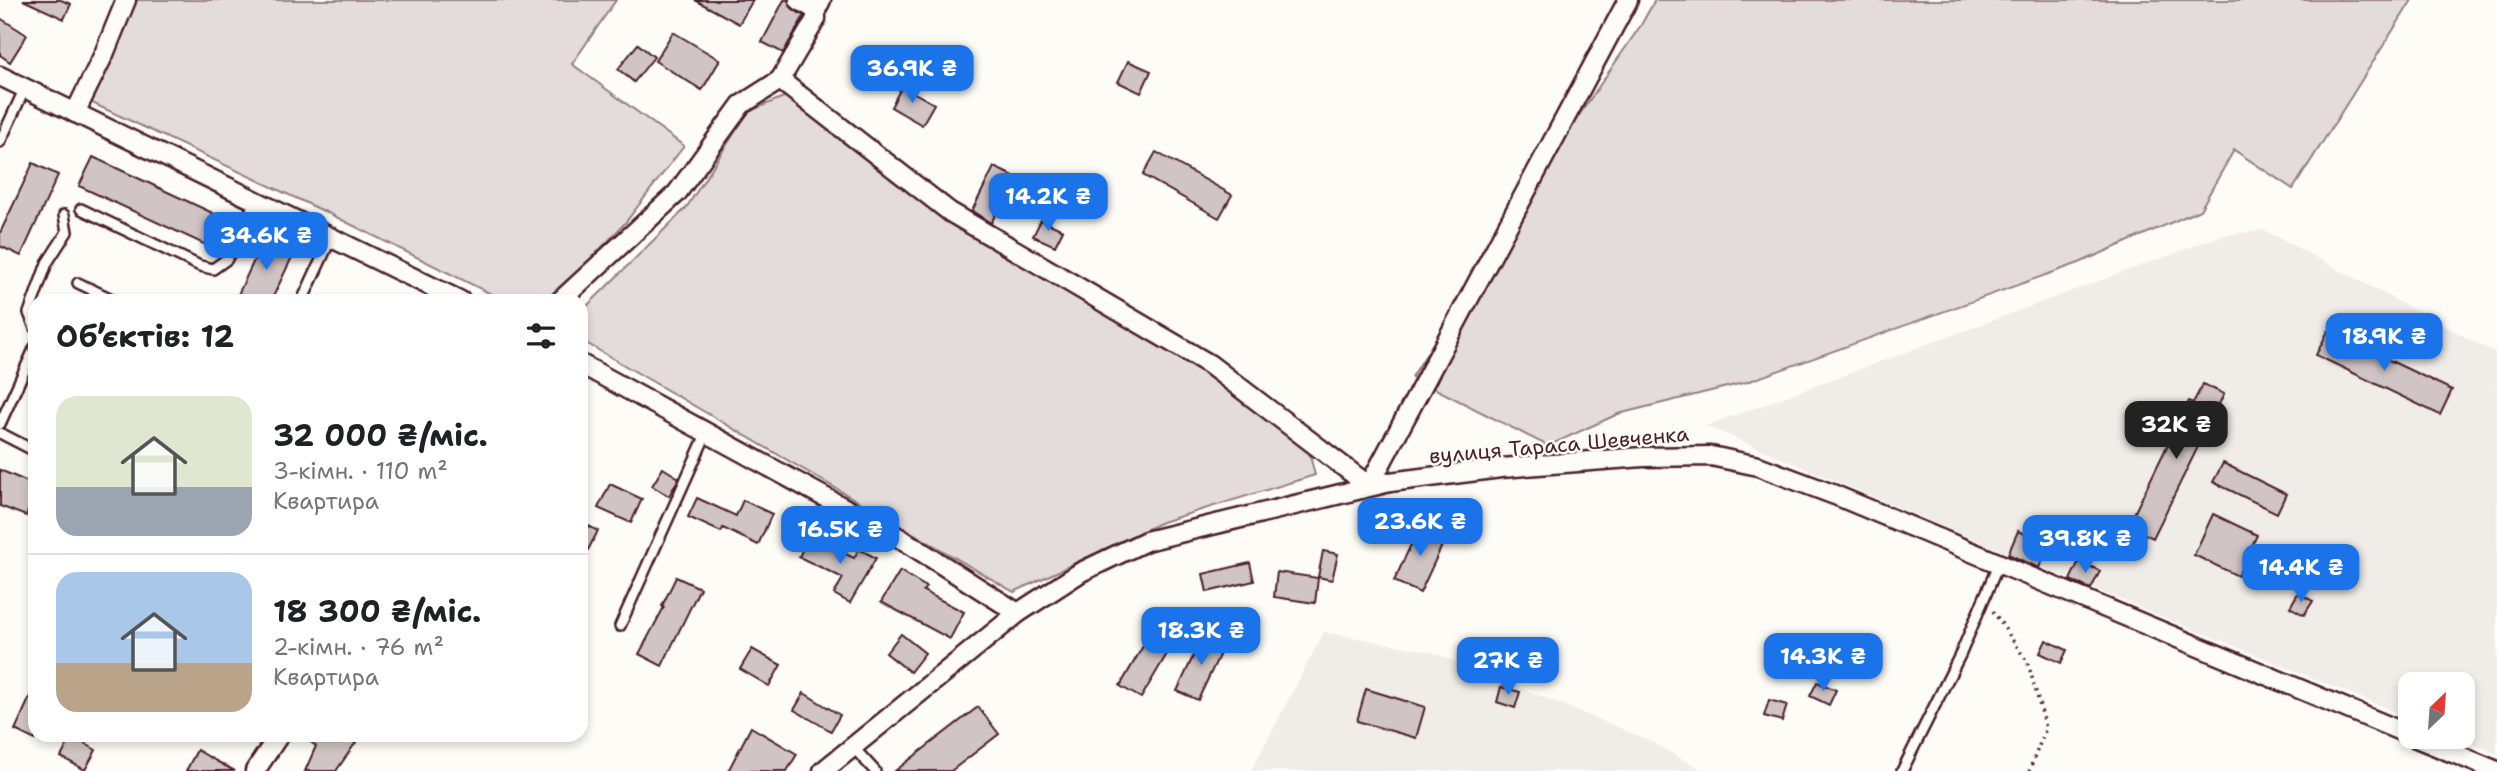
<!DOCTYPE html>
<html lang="uk">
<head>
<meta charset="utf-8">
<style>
	:root { --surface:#fff; --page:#f2f2f2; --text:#202124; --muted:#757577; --line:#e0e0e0; --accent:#1a73e8 }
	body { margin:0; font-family:"Shantell Sans",sans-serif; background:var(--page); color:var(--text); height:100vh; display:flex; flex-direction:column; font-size:26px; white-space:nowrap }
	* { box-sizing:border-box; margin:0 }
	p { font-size:23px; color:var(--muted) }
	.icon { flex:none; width:38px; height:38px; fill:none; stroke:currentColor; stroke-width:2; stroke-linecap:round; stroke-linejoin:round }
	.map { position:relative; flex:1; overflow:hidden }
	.panel { position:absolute; left:28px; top:294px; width:560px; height:448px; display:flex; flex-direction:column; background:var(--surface); border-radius:21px; box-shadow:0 4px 10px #0003 }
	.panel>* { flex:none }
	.needle { width:46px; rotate:25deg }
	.buttons { position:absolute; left:2398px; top:672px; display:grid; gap:14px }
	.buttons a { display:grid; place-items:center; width:77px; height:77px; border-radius:14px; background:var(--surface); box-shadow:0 4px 10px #0003; font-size:35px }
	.price { position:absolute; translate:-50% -60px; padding:0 16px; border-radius:14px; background:var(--accent); color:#fff; font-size:23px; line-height:46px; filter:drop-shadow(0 2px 4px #0008) }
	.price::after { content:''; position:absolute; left:50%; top:42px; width:21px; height:16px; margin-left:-10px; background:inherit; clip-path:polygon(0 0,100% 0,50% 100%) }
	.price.active { background:#222; color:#fff }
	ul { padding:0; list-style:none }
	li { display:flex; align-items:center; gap:21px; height:175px; padding:0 28px }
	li+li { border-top:2px solid var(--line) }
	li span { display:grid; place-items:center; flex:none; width:196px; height:140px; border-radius:21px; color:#555 }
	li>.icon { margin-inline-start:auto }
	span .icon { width:84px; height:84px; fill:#fffc; stroke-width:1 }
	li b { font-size:30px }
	h2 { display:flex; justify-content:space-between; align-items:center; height:84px; padding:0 28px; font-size:30px }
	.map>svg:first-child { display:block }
	.built { fill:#f0ece8 }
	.green { fill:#e3dcda; stroke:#967e82; stroke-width:2 }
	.building { fill:#d0c5c4; stroke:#4a1f2b; stroke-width:2 }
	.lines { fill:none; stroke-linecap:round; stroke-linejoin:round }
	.service-casing { stroke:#4a1f2b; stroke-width:14 }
	.minor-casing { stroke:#4a1f2b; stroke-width:23 }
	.path { stroke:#4a1f2b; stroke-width:3.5; stroke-dasharray:2 5; stroke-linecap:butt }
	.service { stroke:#fdfcf7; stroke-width:9 }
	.minor { stroke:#fdfcf7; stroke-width:18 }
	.labels { text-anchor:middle; stroke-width:5; stroke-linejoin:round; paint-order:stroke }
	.street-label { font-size:21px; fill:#4a1f2b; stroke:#fdfcf7 }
</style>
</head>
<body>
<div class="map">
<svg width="2497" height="771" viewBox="0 0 2497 771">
	<rect width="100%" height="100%" fill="#fdfcf7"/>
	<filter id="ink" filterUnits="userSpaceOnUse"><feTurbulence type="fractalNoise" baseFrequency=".0143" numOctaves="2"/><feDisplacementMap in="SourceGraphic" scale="14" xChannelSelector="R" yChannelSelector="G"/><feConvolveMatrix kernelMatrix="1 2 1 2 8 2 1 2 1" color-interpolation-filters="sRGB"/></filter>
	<g filter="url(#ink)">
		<g class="built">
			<path d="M2264,230L2497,354V754L2456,737H2462V684H2410V718L1963,535L1706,426L2221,236Z"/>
			<path d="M1324,632L1432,652L1644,738L1704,771H1251Z"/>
		</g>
		<g class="green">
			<path d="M130,0H616L572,64L684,146L625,223L551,301H505L330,214L90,102Z"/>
			<path d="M1655,0H2412L2293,189L2234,150L2200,210L2079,263L1747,382L1618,414L1548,446L1412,377L1534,181L1641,25Z"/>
			<path d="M786,96L864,150L1236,379L1309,452L1315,475L1162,522L1014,592L581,340V312L686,208L748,112Z"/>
		</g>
		<g class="building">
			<path d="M23,0H61L71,4L64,19Z"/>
			<path d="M695,0H753L739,24Z"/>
			<path d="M784,0H788L793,9L804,16L783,53L762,42Z"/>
			<path d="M0,18L27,35L10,62L0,55Z"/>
			<path d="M673,32L720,60L702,90L655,61Z"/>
			<path d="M638,44L654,57L634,82L618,69Z"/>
			<path d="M1128,61L1151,71L1141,93L1118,82Z"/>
			<path d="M902,86L934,104L922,125L891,107Z"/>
			<path d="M1156,152L1232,195L1219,218L1143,175Z"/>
			<path d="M93,157L234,223L221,252L79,186Z"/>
			<path d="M33,163L58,175L21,256L0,246V233Z"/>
			<path d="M994,167L1015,177L991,223L972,211Z"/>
			<path d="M1041,220L1063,230L1055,246L1033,236Z"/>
			<path d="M265,237L295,251L271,301H235Z"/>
			<path d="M2328,331L2452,390L2440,415L2316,355Z"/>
			<path d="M2203,384L2224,394L2153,538L2128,526L2189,401L2193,403Z"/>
			<path d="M2223,463L2286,494L2277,513L2213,482Z"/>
			<path d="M663,468L679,478L669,496L652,486Z"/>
			<path d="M0,470L35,485V494L26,516L0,506Z"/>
			<path d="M610,484L642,499L631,523L598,508Z"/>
			<path d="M697,498L736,516L743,500L772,514L758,545L723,528L721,532L688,517Z"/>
			<path d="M2213,514L2257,535L2238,576L2194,555Z"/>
			<path d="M581,522L598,531L581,563Z"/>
			<path d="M1421,523L1447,535L1420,593L1394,581Z"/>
			<path d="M2018,531L2049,545L2039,568L2008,554Z"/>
			<path d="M808,537L854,558L859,549L876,558L850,603L834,594L843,578L799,557Z"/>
			<path d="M1323,551L1338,554L1332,580L1318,577Z"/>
			<path d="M2079,561L2100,571L2091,589L2070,580Z"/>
			<path d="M1250,563L1254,581L1207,592L1203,574Z"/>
			<path d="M900,571L926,587L923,591L964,612L950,639L881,602Z"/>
			<path d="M1277,572L1318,578L1315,603L1274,597Z"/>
			<path d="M676,577L700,588L662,666L639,654L664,607L662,606Z"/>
			<path d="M2298,593L2313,601L2304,615L2290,607Z"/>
			<path d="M1204,633L1225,643L1198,700L1177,691Z"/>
			<path d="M901,634L925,653L910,672L886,653Z"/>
			<path d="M1150,634L1171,647L1141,698L1120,686Z"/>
			<path d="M2046,640L2067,650L2061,663L2040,653Z"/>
			<path d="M752,649L781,665L769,686L740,669Z"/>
			<path d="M1817,682L1836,690L1829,705L1810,696Z"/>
			<path d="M35,686V740L15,730Z"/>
			<path d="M1501,687L1520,692L1515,708L1497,702Z"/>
			<path d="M1366,689L1425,707L1416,738L1357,721Z"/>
			<path d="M804,693L840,715L831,731L794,710Z"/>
			<path d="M1769,700L1787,705L1782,721L1764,716Z"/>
			<path d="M978,707L999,734L951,771H895Z"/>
			<path d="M751,727L797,754L787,771H728Z"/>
			<path d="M301,735H361L336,771H305L316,746Z"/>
			<path d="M72,736L96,750L85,770L61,757Z"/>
			<path d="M197,750L218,762L235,771H186Z"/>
		</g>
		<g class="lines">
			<g class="service-casing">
				<g id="service">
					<path d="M0,142L25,88"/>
					<path d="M81,209L200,266L213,269L227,259L256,200"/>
					<path d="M78,283L116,301"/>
					<path d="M302,301L332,236"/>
					<path d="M35,328L29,313L47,263L67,232L64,215"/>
					<path d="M0,424L35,347"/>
					<path d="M0,433L35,451"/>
					<path d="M620,626L707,432"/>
					<path d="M853,747L875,771"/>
					<path d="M1902,771L1961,653L1999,563"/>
				</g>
			</g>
			<g class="minor-casing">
				<g id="minor">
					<path d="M799,0L816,10"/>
					<path d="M0,76L461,301"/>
					<path d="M780,80L816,19V10L821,0"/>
					<path d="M75,113L104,54L126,0"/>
					<path d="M560,301L677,193L741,105L780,80L950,212L1209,364L1369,486L1628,0"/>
					<path d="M581,364L903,540L1018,613"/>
					<path d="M2414,737L2497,771"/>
					<path d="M255,771L279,735"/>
					<path d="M823,771L1018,613L1081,572L1146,541L1390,482L1501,468L1643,457L1711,456L1758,466L1835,495L2410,735"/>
				</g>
			</g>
			<path class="path" d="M1993,611L2028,663L2046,728L2029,771"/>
			<use href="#service" class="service"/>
			<use href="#minor" class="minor"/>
		</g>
	</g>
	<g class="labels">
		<g class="street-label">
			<text transform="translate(1559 445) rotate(-5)" y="7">вулиця Тараса Шевченка</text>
		</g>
	</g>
</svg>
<div class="buttons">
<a><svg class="needle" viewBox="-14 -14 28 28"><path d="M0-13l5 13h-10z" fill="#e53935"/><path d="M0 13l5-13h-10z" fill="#757577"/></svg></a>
</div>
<b class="price" style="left:912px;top:105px">36.9K ₴</b>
<b class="price" style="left:1048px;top:233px">14.2K ₴</b>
<b class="price" style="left:266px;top:272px">34.6K ₴</b>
<b class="price" style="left:2384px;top:373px">18.9K ₴</b>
<b class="price active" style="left:2176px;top:461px">32K ₴</b>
<b class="price" style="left:1420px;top:558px">23.6K ₴</b>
<b class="price" style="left:840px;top:566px">16.5K ₴</b>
<b class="price" style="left:2085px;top:575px">39.8K ₴</b>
<b class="price" style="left:2301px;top:604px">14.4K ₴</b>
<b class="price" style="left:1201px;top:667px">18.3K ₴</b>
<b class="price" style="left:1823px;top:693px">14.3K ₴</b>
<b class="price" style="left:1508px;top:697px">27K ₴</b>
<section class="panel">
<h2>Об’єктів: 12<svg class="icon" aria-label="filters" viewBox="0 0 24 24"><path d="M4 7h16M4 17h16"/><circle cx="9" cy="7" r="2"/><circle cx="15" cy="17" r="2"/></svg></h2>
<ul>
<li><span style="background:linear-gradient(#dfe7d0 65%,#9aa5b1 0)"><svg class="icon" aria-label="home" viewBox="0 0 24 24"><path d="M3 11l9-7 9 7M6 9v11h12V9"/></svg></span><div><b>32 000 ₴/міс.</b><p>3-кімн. · 110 m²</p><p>Квартира</p></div></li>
<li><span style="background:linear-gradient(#a9c7e8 65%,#b9a48a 0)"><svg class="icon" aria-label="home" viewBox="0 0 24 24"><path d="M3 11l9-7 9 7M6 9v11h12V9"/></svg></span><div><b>18 300 ₴/міс.</b><p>2-кімн. · 76 m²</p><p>Квартира</p></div></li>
</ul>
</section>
</div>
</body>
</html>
